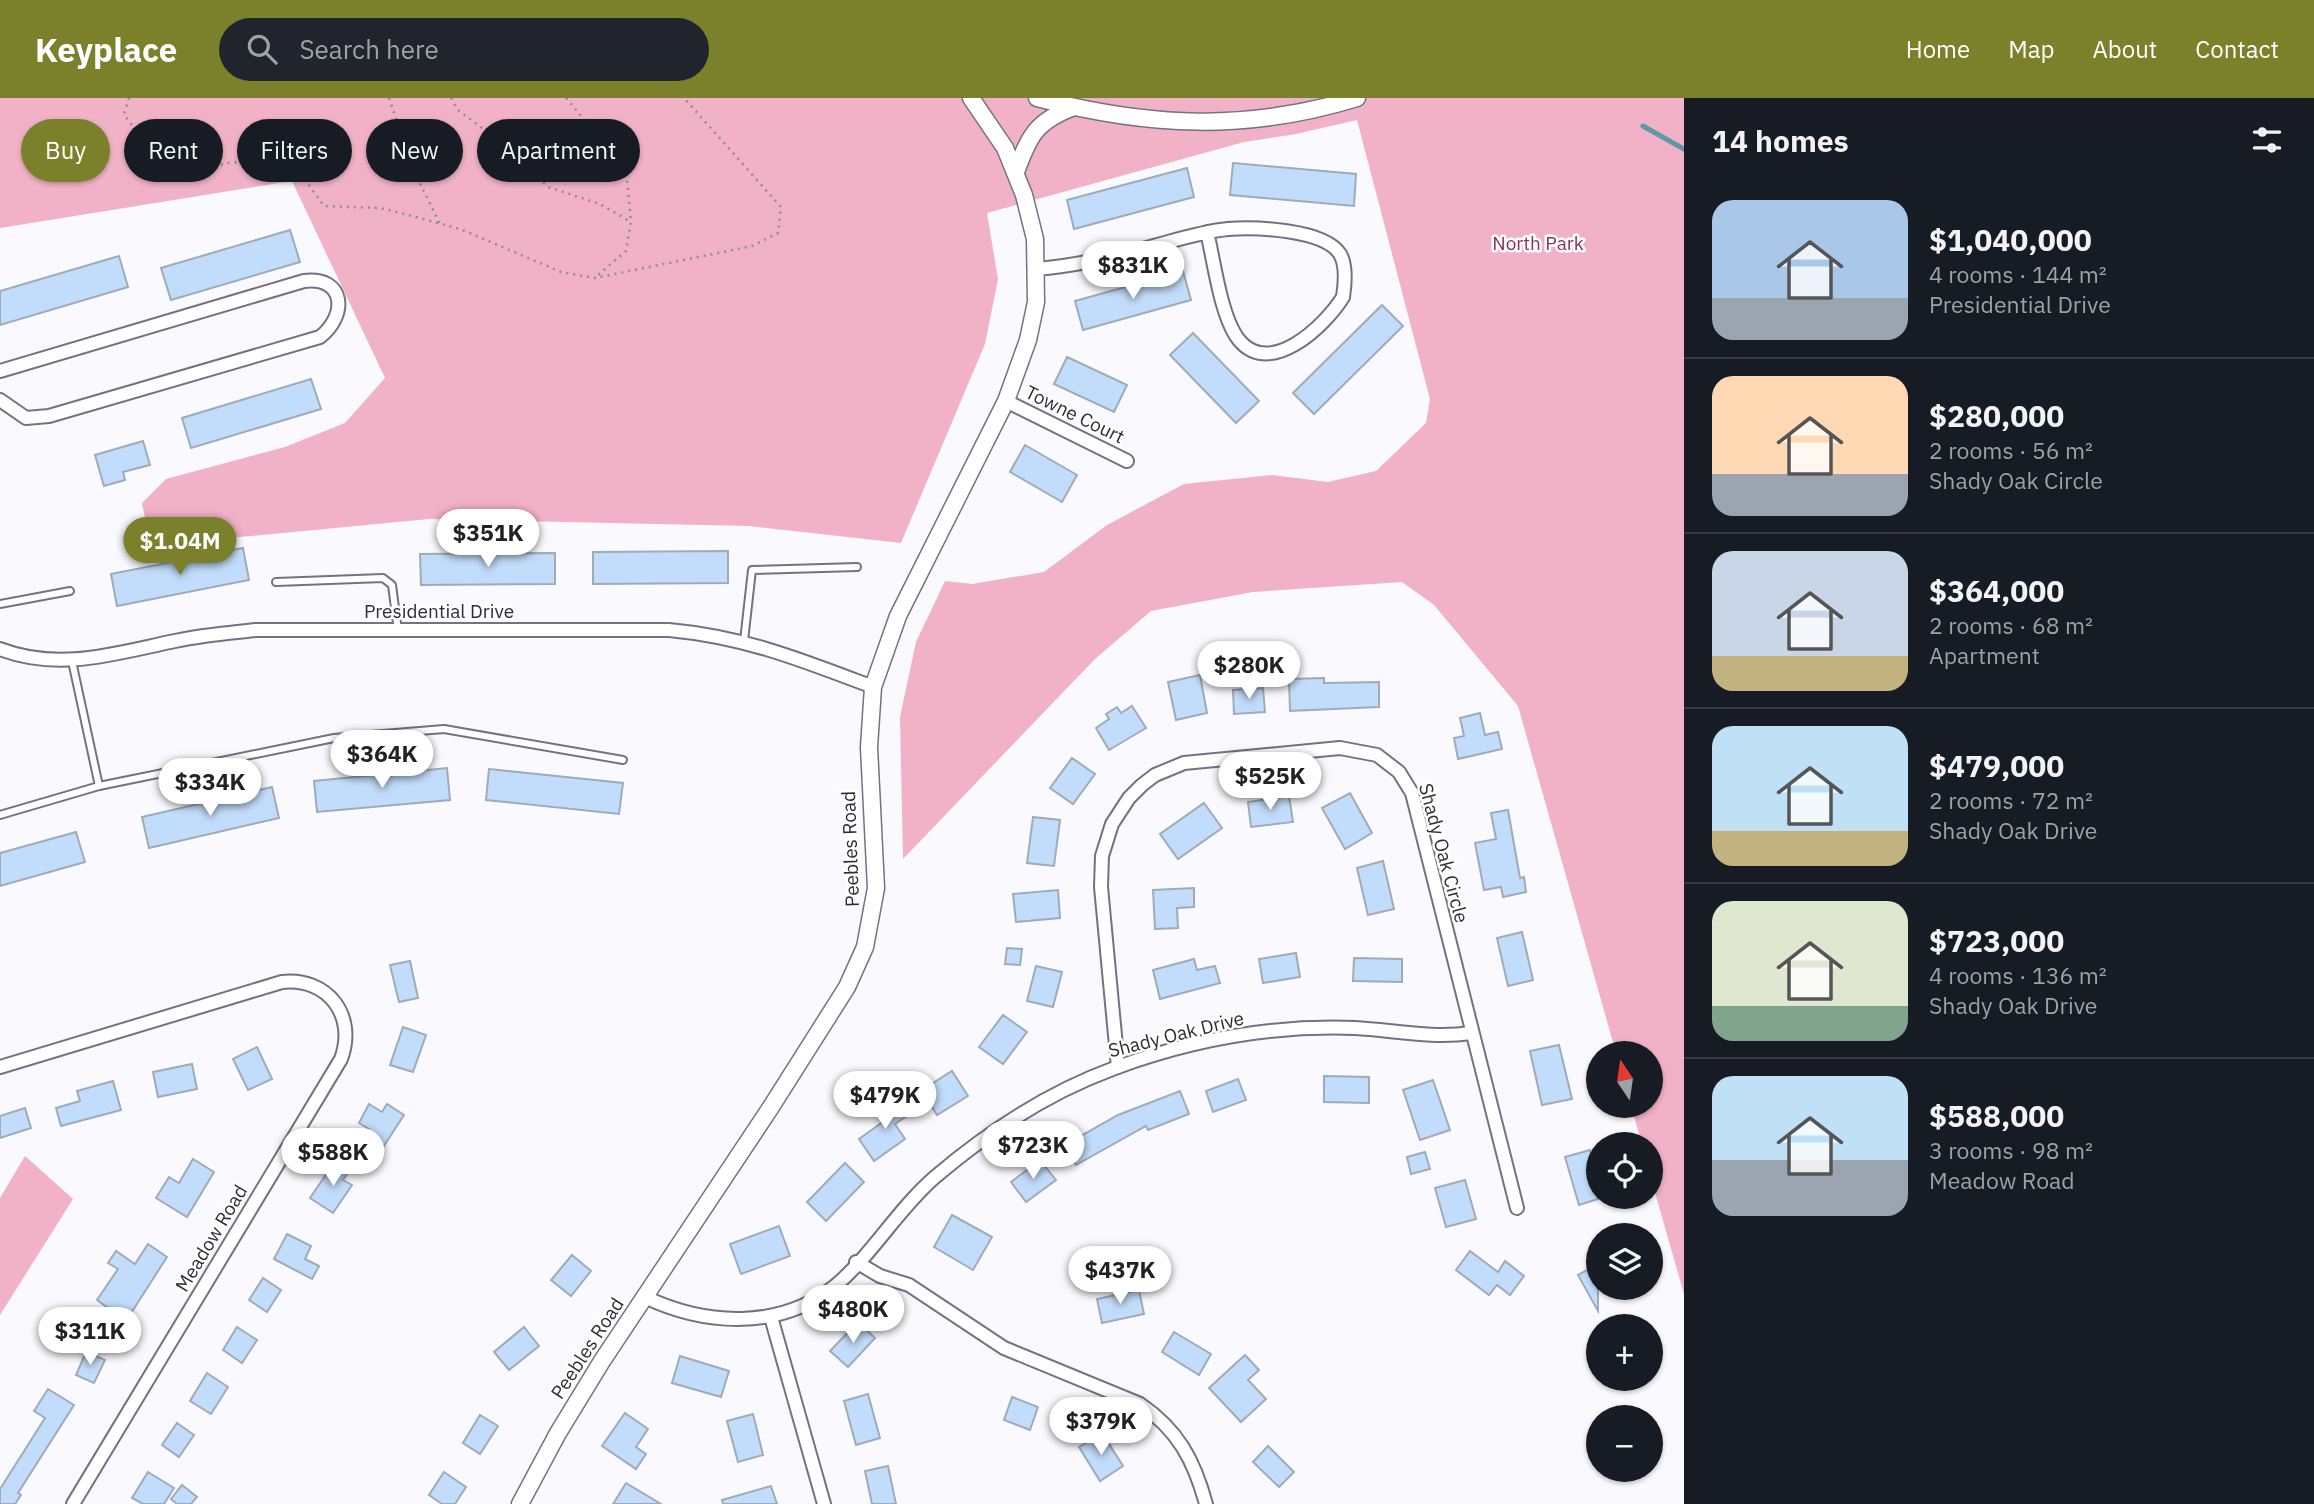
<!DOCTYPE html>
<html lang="en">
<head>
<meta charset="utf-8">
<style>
	:root { --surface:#171b24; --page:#20242c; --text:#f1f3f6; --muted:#9ea1a6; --line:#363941; --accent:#7b802a }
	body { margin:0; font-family:"IBM Plex Sans",sans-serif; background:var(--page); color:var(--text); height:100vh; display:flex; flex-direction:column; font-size:26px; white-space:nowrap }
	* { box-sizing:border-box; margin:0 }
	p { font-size:23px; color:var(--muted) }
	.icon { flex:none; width:38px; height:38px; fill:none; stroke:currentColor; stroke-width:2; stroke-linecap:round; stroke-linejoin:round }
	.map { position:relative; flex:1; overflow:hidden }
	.panel { display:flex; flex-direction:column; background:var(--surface); width:630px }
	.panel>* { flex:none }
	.top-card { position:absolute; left:21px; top:21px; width:665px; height:63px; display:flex; gap:14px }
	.needle { width:46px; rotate:347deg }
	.buttons { position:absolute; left:1586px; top:943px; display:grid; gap:14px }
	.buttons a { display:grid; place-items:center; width:77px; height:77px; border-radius:50%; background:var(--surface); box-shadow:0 2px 5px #0004; font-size:35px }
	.price { position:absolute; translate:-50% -60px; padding:0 16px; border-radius:24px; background:#fff; color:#222; font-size:23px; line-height:46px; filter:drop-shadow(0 2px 4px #0008) }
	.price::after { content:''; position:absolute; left:50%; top:42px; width:21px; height:16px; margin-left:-10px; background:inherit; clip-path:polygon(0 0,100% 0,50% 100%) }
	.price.active { background:var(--accent); color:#fff }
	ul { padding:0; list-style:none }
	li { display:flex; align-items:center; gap:21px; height:175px; padding:0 28px }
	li+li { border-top:2px solid var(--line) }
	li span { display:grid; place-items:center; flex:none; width:196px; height:140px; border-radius:21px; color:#555 }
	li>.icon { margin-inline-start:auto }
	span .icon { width:84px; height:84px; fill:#fffc; stroke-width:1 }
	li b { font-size:30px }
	h2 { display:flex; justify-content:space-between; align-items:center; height:84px; padding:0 28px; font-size:30px }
	.chip { padding:0 24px; border-radius:32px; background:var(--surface); box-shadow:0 2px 5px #0004; font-size:24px; line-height:63px }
	.chip.active { background:var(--accent); color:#fff }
	header { display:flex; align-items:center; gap:42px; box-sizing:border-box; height:98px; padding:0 35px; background:var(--accent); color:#fff }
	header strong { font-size:33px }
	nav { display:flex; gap:38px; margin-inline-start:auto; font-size:24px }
	.search { width:490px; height:63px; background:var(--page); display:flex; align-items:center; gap:18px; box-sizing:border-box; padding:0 24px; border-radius:38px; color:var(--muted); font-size:26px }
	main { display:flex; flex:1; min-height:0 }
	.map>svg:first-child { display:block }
	.green { fill:#f1b1c7 }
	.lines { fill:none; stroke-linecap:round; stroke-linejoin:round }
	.stream { stroke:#5f98a9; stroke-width:5 }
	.building { fill:#c2ddfb; stroke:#9fabb9; stroke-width:2 }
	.service-casing { stroke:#737282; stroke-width:10 }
	.minor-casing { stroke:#737282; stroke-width:16 }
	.tertiary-casing { stroke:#737282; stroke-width:19 }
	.path { stroke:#8d8d92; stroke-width:2.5; stroke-dasharray:2 5; stroke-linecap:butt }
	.service { stroke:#fff; stroke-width:6 }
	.minor { stroke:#fff; stroke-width:12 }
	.tertiary { stroke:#fff; stroke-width:16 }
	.labels { text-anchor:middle; stroke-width:5; stroke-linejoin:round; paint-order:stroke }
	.park-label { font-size:19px; fill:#853557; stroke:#fff }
	.street-label { font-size:19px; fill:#2d2d33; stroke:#fff }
</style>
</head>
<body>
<header>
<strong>Keyplace</strong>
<div class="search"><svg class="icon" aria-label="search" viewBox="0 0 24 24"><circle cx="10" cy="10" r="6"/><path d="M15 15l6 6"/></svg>Search here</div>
<nav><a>Home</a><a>Map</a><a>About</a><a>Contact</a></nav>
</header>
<main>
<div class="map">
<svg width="1684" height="1406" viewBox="0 0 1684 1406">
	<rect width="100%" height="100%" fill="#fafafe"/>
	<g class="green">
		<path d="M0,0H1684V1196L1650,1077V1046H1642L1631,1008H1650V956L1616,955L1518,608L1434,507L1402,484L1253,494L1151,513L1095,561L903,761L900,619L916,544L945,483L972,486L1044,474L1107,427L1184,386L1272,377L1328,384L1376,373L1426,325L1430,301L1357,22L1296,36L1244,44L987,115L998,181L985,246L901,445L749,428L429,421L230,440L172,435L146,425L142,405L166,381L285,349L345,325L385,280L292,83L0,130Z"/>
		<path d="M25,1058L73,1101L0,1217V1100Z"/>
	</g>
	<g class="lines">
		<path class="stream" d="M1643,28L1684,51"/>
	</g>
	<g class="building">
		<path d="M1233,65L1356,76L1354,108L1230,97Z"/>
		<path d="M1187,70L1194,99L1074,131L1067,102Z"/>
		<path d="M290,132L300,164L171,202L161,170Z"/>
		<path d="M119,158L128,189L0,227V193Z"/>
		<path d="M1183,173L1191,202L1083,232L1075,203Z"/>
		<path d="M1382,207L1403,228L1314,316L1293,295Z"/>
		<path d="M1193,235L1259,303L1236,325L1170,257Z"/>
		<path d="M1067,259L1127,287L1114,314L1054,286Z"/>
		<path d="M311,281L321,311L191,350L182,320Z"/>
		<path d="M143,343L150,367L123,374L125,382L104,388L95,357Z"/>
		<path d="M1025,347L1077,377L1062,404L1010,374Z"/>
		<path d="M243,450L249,482L117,508L111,476Z"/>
		<path d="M728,453V485L593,486V454Z"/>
		<path d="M555,455V486L421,487L420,456Z"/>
		<path d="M1200,577L1207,615L1176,622L1168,584Z"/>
		<path d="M1324,580V585L1379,584V609L1290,613L1289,581Z"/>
		<path d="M1263,590L1265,614L1234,616L1233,592Z"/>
		<path d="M1132,608L1146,630L1109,652L1096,630L1109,621L1106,616L1117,609L1121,615Z"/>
		<path d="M1480,615L1485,637L1498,634L1502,651L1458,661L1454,640L1464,638L1460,620Z"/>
		<path d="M1072,660L1095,676L1073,706L1050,690Z"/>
		<path d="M447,670L450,702L317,714L314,683Z"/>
		<path d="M489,671L623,685L619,716L486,702Z"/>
		<path d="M272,689L279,720L149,750L142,719Z"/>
		<path d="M1350,695L1372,735L1345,751L1322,710Z"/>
		<path d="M1289,698L1293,724L1251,729L1248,704Z"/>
		<path d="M1204,705L1222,730L1178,761L1160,736Z"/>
		<path d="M1508,712L1520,780L1524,779L1526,794L1503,799L1501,789L1484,792L1475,745L1496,741L1491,715Z"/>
		<path d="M1033,719L1060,722L1054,768L1027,765Z"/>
		<path d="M76,734L85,764L0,788V755Z"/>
		<path d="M1383,763L1394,811L1368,817L1357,770Z"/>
		<path d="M1194,790V809L1177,810L1178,830L1155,831L1153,792Z"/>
		<path d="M1058,792L1060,820L1016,824L1013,796Z"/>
		<path d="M1522,834L1533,882L1508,888L1497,840Z"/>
		<path d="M1007,850L1022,851L1020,867L1005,866Z"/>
		<path d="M1296,855L1300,879L1263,885L1259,861Z"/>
		<path d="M1354,860L1402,861V884L1353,883Z"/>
		<path d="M1194,861L1197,872L1215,868L1220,885L1160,901L1153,872Z"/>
		<path d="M410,863L418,900L399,904L390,867Z"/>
		<path d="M1036,868L1062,874L1053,909L1027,903Z"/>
		<path d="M1003,917L1027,934L1003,966L979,949Z"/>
		<path d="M403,929L426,937L413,974L390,967Z"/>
		<path d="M1559,947L1572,1001L1542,1007L1530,953Z"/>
		<path d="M257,949L272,981L248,992L233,961Z"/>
		<path d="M192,966L197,991L158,999L153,974Z"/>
		<path d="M952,973L968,998L937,1017L922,992Z"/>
		<path d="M1324,978L1369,979V1005L1324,1004Z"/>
		<path d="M1238,981L1246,1002L1213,1014L1206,993Z"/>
		<path d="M1433,982L1450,1032L1420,1042L1403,992Z"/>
		<path d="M113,983L121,1012L61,1028L56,1010L80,1003L77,993Z"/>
		<path d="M1180,993L1189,1016L1148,1032L1146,1028L1076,1067L1065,1047L1118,1017Z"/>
		<path d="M894,999L907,1018L895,1026L905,1041L874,1063L859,1041L884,1023L876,1012Z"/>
		<path d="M369,1006L382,1014L387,1006L404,1017L380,1054L362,1044L369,1031L359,1025Z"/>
		<path d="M25,1010L31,1030L0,1040V1018Z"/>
		<path d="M1590,1052L1598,1080V1101L1579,1107L1565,1059Z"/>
		<path d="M1425,1054L1430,1071L1411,1076L1407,1059Z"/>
		<path d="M193,1061L214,1074L187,1119L156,1100L169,1079L179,1085Z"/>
		<path d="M336,1062L350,1072L343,1082L352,1087L333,1115L310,1100Z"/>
		<path d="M1040,1062L1056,1082L1026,1104L1011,1084Z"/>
		<path d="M845,1065L864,1084L826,1123L807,1104Z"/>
		<path d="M1465,1082L1476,1121L1446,1129L1435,1090Z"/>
		<path d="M952,1117L992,1139L973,1172L934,1149Z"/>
		<path d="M779,1128L790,1158L741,1176L730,1146Z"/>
		<path d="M287,1136L311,1148L305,1161L319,1168L312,1181L274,1161Z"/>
		<path d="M148,1146L167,1159L119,1234L100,1221L108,1210L97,1202L118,1171L108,1165L116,1153L135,1166Z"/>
		<path d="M1470,1153L1498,1174L1505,1163L1524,1178L1510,1197L1497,1187L1489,1197L1456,1172Z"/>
		<path d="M572,1157L591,1173L571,1198L551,1182Z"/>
		<path d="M1598,1166V1213L1578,1177Z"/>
		<path d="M263,1180L281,1192L267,1214L249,1202Z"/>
		<path d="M1139,1192L1144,1216L1102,1225L1097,1201Z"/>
		<path d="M858,1224L875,1240L848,1269L830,1253Z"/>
		<path d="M237,1229L257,1242L242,1265L223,1252Z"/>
		<path d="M524,1229L539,1248L509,1272L494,1254Z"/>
		<path d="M1174,1234L1211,1256L1199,1277L1162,1254Z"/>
		<path d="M86,1254L105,1262L94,1285L76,1277Z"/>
		<path d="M1245,1257L1259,1272L1248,1282L1266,1301L1241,1324L1209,1290Z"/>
		<path d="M680,1258L729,1273L721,1299L672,1285Z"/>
		<path d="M207,1275L228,1289L211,1316L190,1303Z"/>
		<path d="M48,1291L74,1307L18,1395L21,1397L15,1406H0V1391L45,1320L34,1313Z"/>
		<path d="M868,1296L880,1340L856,1347L844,1303Z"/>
		<path d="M1012,1299L1038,1309L1030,1332L1004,1322Z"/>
		<path d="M625,1315L648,1331L636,1349L646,1356L636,1371L602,1348Z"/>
		<path d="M753,1316L763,1357L738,1364L727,1323Z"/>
		<path d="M480,1317L498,1328L480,1356L463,1345Z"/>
		<path d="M177,1325L194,1337L179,1359L162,1347Z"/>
		<path d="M1102,1335L1123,1368L1100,1383L1079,1349Z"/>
		<path d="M1268,1348L1294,1374L1279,1389L1253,1364Z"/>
		<path d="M888,1368L896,1406H872L865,1373Z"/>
		<path d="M148,1374L174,1390L164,1406H143L132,1400Z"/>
		<path d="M444,1374L466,1389L455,1406H442L429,1397Z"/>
		<path d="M626,1385L661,1406H613Z"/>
		<path d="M182,1387L197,1399L191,1406H177L171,1401Z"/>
		<path d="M771,1388L777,1406H723L722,1402Z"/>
	</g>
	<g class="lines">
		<g class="service-casing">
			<g id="service">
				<path d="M276,484L383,480L392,487L398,533"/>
				<path d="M0,506L70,493"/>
				<path d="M744,543L752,472L857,469"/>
				<path d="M72,563L99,688"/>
				<path d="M0,717L99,688L334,640L444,631L623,662"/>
			</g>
		</g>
		<g class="minor-casing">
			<g id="minor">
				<path d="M1037,171C1072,168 1105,161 1138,152C1168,145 1197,134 1228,131C1255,129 1324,131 1340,156C1347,168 1345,186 1343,199C1325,228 1267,284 1236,238C1220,213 1214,163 1207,134"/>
				<path d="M0,273L304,183C345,178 348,217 320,239L49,318L26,320L0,302"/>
				<path d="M1006,303L1127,363"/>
				<path d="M0,551C60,574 116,555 175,543C202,537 229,535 256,532H669C745,539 802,562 873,589"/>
				<path d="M0,969L282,884C328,879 357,918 341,961L73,1406"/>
				<path d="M1118,969L1101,789L1102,758L1112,726L1129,700L1142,687L1155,677L1184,665L1340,650L1377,657L1399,674L1412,695L1517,1110"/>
				<path d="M856,1164L880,1178L909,1187L1004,1250L1140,1306C1178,1332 1194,1362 1206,1406"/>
				<path d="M645,1199C706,1228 780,1232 835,1188C872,1157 898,1111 935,1079C989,1033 1049,994 1115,970C1191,942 1274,927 1355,930C1393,932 1432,941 1471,935"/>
				<path d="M771,1219L824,1406"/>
			</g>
		</g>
		<g class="tertiary-casing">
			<g id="tertiary">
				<path d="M1037,0C1149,29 1246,34 1357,0"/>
				<path d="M1016,74C1029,38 1036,23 1074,9"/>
				<path d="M520,1406L558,1335L602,1263L771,1009L847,889L865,849L876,790L869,649L873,589L898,518L1006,303L1028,242L1036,204L1035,141L1024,97L1005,50L971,0"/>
			</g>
		</g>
		<g class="path">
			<path d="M129,0L124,16C140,41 163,55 183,76L232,64L295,68L324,108L380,110L397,114L460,131L561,174L595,180L752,148L778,135L781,109L684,0"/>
			<path d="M389,0L413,71L440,126"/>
			<path d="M451,0L458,12L506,48L548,89L600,106L631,124L626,153L597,178"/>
			<path d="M566,0L626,71L631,124"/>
		</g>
		<use href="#service" class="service"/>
		<use href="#minor" class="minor"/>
		<use href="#tertiary" class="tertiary"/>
	</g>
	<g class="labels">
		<g class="park-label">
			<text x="1538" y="152">North Park</text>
		</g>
		<g class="street-label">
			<text transform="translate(1075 316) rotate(26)" y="7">Towne Court</text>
			<text x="439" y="520">Presidential Drive</text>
			<text transform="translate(850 751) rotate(-92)" y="7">Peebles Road</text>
			<text transform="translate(1444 755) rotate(75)" y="7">Shady Oak Circle</text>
			<text transform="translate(1176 936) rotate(-14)" y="7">Shady Oak Drive</text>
			<text transform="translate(211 1140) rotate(-59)" y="7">Meadow Road</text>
			<text transform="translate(587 1250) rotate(-57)" y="7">Peebles Road</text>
		</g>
	</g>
</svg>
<div class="buttons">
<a><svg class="needle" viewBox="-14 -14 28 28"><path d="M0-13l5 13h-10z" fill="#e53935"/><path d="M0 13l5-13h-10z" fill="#9ea1a6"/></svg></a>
<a><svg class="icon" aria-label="locate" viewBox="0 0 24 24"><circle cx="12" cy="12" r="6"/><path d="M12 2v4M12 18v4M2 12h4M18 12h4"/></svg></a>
<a><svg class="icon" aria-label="layers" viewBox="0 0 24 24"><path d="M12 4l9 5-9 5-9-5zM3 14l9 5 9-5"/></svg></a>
<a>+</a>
<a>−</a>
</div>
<b class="price" style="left:1133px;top:203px">$831K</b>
<b class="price" style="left:488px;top:471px">$351K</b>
<b class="price active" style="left:180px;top:479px">$1.04M</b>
<b class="price" style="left:1249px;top:603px">$280K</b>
<b class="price" style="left:382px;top:692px">$364K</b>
<b class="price" style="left:1270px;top:714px">$525K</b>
<b class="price" style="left:210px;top:720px">$334K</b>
<b class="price" style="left:885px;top:1033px">$479K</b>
<b class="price" style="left:1033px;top:1083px">$723K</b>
<b class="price" style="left:333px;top:1090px">$588K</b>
<b class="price" style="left:1120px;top:1208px">$437K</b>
<b class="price" style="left:853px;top:1247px">$480K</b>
<b class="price" style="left:90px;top:1269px">$311K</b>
<b class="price" style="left:1101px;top:1359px">$379K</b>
<div class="top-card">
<a class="chip active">Buy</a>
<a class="chip">Rent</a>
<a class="chip">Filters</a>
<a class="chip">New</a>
<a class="chip">Apartment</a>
</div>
</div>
<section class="panel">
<h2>14 homes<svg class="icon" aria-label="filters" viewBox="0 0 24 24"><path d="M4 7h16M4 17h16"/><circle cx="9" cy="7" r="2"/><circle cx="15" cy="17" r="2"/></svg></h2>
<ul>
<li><span style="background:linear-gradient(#a9c7e8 70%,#9aa5b1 0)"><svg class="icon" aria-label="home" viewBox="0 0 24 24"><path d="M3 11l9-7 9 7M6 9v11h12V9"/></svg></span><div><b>$1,040,000</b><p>4 rooms · 144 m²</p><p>Presidential Drive</p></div></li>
<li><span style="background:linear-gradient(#ffd9b3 70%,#9aa5b1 0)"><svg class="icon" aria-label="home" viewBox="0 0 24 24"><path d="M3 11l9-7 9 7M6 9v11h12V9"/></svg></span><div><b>$280,000</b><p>2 rooms · 56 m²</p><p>Shady Oak Circle</p></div></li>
<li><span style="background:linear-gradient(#c9d6e8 75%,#c2b280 0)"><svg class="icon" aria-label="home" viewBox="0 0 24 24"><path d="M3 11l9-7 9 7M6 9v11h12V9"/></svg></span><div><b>$364,000</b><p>2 rooms · 68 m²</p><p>Apartment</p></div></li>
<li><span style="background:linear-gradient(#bfe0f5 75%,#c2b280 0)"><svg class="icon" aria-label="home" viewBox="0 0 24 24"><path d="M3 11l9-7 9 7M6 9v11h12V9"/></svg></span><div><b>$479,000</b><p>2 rooms · 72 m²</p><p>Shady Oak Drive</p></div></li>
<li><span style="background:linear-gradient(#dfe7d0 75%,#7fa58c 0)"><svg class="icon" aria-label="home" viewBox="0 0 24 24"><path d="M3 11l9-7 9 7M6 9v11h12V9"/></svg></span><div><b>$723,000</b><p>4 rooms · 136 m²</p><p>Shady Oak Drive</p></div></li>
<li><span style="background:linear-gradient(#bfe0f5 60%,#9aa5b1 0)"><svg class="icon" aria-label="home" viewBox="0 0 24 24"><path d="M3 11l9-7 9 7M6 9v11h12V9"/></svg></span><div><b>$588,000</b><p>3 rooms · 98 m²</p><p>Meadow Road</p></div></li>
</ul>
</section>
</main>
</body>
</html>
